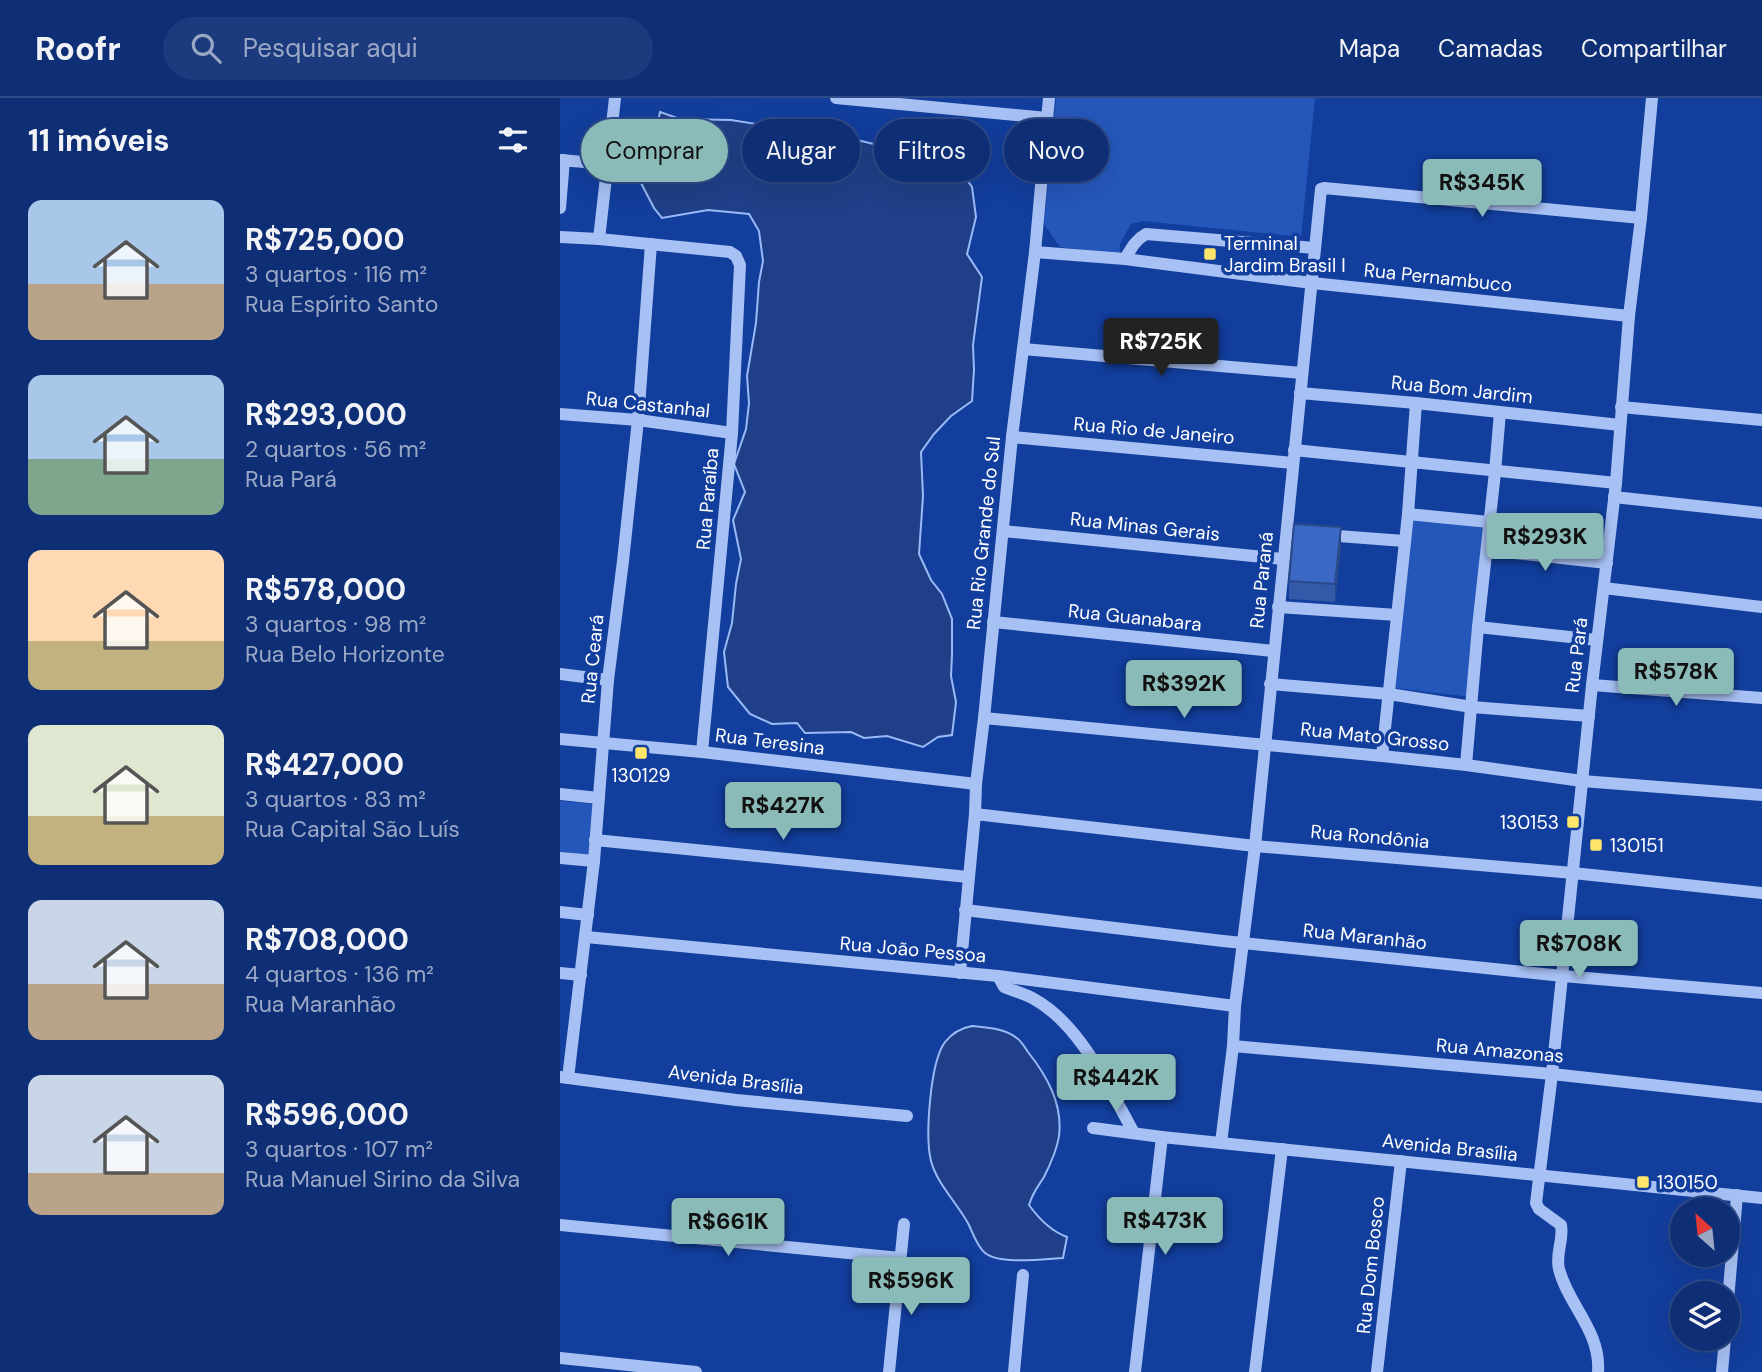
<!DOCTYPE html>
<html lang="pt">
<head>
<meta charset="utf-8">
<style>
	:root { --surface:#0e2e76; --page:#1c3a7e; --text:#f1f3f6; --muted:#9ba8c5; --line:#2e4a88; --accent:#8bbbb9 }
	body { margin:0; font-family:"DM Sans",sans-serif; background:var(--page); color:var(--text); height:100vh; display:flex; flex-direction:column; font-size:26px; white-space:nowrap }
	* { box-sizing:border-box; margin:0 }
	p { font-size:23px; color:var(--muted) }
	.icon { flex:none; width:38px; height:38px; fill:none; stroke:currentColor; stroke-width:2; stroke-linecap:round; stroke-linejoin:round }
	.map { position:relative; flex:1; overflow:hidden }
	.drawer { display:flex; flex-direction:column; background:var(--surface); width:560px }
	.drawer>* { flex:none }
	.hud { position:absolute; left:21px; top:21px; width:665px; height:63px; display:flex; gap:14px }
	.needle { width:46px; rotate:333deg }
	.fabs { position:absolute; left:1110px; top:1099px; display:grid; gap:14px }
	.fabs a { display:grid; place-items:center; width:70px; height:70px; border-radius:50%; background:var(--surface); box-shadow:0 7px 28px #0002,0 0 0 2px var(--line); font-size:35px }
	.price { position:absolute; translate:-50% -60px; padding:0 16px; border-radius:7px; background:var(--accent); color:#111; font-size:23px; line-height:46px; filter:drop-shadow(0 2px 4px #0008) }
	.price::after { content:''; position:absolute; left:50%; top:42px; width:21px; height:16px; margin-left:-10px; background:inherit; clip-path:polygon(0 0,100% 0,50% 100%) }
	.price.active { background:#222; color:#fff }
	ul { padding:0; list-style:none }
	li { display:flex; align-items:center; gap:21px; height:175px; padding:0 28px }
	li span { display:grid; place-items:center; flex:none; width:196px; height:140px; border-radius:14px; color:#555 }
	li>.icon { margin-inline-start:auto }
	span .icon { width:84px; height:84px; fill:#fffc; stroke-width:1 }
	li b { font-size:30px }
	h2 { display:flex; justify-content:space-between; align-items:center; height:84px; padding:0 28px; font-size:30px }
	.pill { padding:0 24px; border-radius:32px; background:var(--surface); box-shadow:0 7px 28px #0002,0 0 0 2px var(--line); font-size:24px; line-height:63px }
	.pill.active { background:var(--accent); color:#111 }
	header { display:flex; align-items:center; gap:42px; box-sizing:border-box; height:98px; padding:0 35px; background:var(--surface); border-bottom:2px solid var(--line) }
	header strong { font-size:33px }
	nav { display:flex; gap:38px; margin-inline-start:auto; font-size:24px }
	.search { width:490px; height:63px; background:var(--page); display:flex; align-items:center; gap:18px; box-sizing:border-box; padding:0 24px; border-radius:38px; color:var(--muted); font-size:26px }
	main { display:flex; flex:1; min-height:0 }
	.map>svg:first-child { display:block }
	.green { fill:#2557bb }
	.water { fill:#1f4088; stroke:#9abaf7; stroke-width:2 }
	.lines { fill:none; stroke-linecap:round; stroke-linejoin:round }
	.minor { stroke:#a8c1f4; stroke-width:12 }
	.wall { fill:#3359a9 }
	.shaded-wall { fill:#294989 }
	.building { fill:#3b68c4; stroke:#294989; stroke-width:2 }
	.poi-dot { fill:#ffe66b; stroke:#123e9d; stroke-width:2.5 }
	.labels { text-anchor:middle; stroke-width:7; stroke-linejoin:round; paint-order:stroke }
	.poi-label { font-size:19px; fill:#fff; stroke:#123e9d; text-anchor:start }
	.street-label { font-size:19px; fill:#fff; stroke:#123e9d }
</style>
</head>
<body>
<header>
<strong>Roofr</strong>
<div class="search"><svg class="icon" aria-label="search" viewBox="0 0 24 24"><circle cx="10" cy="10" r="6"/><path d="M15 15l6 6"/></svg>Pesquisar aqui</div>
<nav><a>Mapa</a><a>Camadas</a><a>Compartilhar</a></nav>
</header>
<main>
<section class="drawer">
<h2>11 imóveis<svg class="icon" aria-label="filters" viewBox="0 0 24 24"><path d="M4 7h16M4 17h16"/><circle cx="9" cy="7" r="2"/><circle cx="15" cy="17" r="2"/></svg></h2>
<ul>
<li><span style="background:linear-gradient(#a9c7e8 60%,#b9a48a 0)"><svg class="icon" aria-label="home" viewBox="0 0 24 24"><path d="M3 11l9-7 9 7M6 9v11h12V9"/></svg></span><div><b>R$725,000</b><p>3 quartos · 116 m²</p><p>Rua Espírito Santo</p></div></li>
<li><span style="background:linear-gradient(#a9c7e8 60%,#7fa58c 0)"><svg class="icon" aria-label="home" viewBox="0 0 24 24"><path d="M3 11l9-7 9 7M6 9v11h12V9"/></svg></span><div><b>R$293,000</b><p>2 quartos · 56 m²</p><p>Rua Pará</p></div></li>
<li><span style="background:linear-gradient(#ffd9b3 65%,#c2b280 0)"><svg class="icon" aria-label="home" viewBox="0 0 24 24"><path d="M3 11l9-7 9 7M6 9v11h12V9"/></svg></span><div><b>R$578,000</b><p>3 quartos · 98 m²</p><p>Rua Belo Horizonte</p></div></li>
<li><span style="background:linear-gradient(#dfe7d0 65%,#c2b280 0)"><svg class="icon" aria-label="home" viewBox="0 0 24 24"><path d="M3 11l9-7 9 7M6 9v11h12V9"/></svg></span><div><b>R$427,000</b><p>3 quartos · 83 m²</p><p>Rua Capital São Luís</p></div></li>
<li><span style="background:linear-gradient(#c9d6e8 60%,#b9a48a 0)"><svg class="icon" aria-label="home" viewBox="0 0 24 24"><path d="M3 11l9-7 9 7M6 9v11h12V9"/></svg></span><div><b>R$708,000</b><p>4 quartos · 136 m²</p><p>Rua Maranhão</p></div></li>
<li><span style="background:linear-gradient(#c9d6e8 70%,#b9a48a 0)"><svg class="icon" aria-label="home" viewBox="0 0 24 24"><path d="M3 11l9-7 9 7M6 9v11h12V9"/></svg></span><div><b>R$596,000</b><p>3 quartos · 107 m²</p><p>Rua Manuel Sirino da Silva</p></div></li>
</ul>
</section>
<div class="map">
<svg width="1202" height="1274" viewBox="0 0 1202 1274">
	<rect width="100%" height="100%" fill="#123e9d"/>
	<g class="green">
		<path d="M496,0H755L741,139L583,123L571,126L560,146V156L500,149L484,126Z"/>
		<path d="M851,421L930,426L912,599L834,590Z"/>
		<path d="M0,703L35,706L29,762L0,759Z"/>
	</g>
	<g class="water">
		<path d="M100,14L120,21L171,22L297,42L322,48L337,62L369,57L394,64L412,89L416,119L407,156L422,179L413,247L414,272L412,303L391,318L374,336L361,354L363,398L359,456L371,482L382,496L392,521V557L391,578L396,604L392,637L378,639L363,649L327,638L304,640L291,634L245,635L237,625L212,626L190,616L168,589L164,554L172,525L176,486L181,461L173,422L185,394L174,366L186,331L189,305L187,278L196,225L199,184L203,163L199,133L189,116L148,112L102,120L94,110L81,85L94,66L95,39Z"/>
		<path d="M412,928C428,930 445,930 458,941C462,944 465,950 468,954C487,978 503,1006 499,1038C497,1052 490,1067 484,1079C477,1090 473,1094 469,1107C479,1121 491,1133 507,1139L503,1160C484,1161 440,1167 425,1155C417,1148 413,1136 409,1127C398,1106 377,1086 371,1063C365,1039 370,964 385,944C393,934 401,930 412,928Z"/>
	</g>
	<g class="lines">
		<g class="minor">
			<path d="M276,0L487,20"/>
			<path d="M0,62L48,66"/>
			<path d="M0,110L4,62"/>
			<path d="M0,139L39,141L170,154L176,158L180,167L172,335L142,654"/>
			<path d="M39,141L55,0"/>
			<path d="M475,154L565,161L752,185L1069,218"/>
			<path d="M565,161C571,151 575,142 586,136L755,150"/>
			<path d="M463,251L742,275"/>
			<path d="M740,295L856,305L1060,327"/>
			<path d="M1061,309L1202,322"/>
			<path d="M0,316L78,322L172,335"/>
			<path d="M452,339L733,365"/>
			<path d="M734,352L1056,385"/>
			<path d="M1054,399L1202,415"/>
			<path d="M848,416L929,424"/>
			<path d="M443,433L723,461"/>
			<path d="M765,437L844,443"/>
			<path d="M927,452L1047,465"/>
			<path d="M1044,490L1202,509"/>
			<path d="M718,509L837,517"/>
			<path d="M433,524L713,553"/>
			<path d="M918,529L1037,542"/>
			<path d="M0,576L48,582"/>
			<path d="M710,586L829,596L912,609L1029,618"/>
			<path d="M1032,587L1202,600"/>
			<path d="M424,620L822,658L906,667L1022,683L1202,697"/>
			<path d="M0,641L142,654L416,686"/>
			<path d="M822,658L848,416L856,305"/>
			<path d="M906,667L918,529L935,374L940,314"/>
			<path d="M0,696L39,700"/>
			<path d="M415,716L695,748L1013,775L1202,795"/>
			<path d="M35,742L408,779"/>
			<path d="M0,760L34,763"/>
			<path d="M405,812L663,843L1003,878L1202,895"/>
			<path d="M0,814L28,817"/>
			<path d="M26,839L438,878L675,908"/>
			<path d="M0,875L21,877"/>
			<path d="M400,875L415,716L416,686L424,620L452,339L475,154L489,0"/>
			<path d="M438,878L444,889C454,893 465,896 474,901C520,926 549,990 574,1035"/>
			<path d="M673,948L992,976L1202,999"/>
			<path d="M0,979L176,1002L347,1018"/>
			<path d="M8,980L34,763L48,582L63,463L78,322L91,146"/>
			<path d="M533,1030L602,1039L1202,1100"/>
			<path d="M661,1045L673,948L675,908L695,748L761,91L764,90L1081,120"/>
			<path d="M0,1127L340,1160"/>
			<path d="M1167,1214L1177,1097"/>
			<path d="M0,1260L136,1274"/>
			<path d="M329,1274L344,1126"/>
			<path d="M454,1274L463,1177"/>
			<path d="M575,1274L602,1039"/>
			<path d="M695,1274L722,1051"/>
			<path d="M817,1274L841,1063"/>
			<path d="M1038,1274C1041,1233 1008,1207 999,1171C995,1156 1004,1142 1001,1127L979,1111L976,1105L992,976L1032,587L1056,385L1069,218L1081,120L1092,0"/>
			<path d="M1162,1274L1165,1241"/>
		</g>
	</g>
	<path class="wall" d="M781,447L775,504L729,501V483Z"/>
	<path class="shaded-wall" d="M781,429V447L775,504V486Z"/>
	<path class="building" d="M734,426L781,429L775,486L729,483Z"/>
	<g class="poi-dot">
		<rect x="643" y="149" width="14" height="14" rx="3.5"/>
		<rect x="74" y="648" width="14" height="14" rx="3.5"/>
		<rect x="1006" y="717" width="14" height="14" rx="3.5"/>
		<rect x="1029" y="740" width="14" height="14" rx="3.5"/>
		<rect x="1076" y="1077" width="14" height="14" rx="3.5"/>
	</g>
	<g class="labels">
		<g class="poi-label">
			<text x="664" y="152">Terminal<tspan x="664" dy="22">Jardim Brasil I</tspan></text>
			<text x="81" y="684" text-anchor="middle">130129</text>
			<text x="999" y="731" text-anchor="end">130153</text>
			<text x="1050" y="754">130151</text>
			<text x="1097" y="1091">130150</text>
		</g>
		<g class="street-label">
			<text transform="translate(878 179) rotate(6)" y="7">Rua Pernambuco</text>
			<text transform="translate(902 291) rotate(6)" y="7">Rua Bom Jardim</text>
			<text transform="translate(88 306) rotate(6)" y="7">Rua Castanhal</text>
			<text transform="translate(594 332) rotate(5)" y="7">Rua Rio de Janeiro</text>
			<text transform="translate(147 401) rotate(-85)" y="7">Rua Paraíba</text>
			<text transform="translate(585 428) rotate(6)" y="7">Rua Minas Gerais</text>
			<text transform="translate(423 435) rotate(-84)" y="7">Rua Rio Grande do Sul</text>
			<text transform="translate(701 482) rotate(-84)" y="7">Rua Paraná</text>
			<text transform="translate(575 519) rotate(6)" y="7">Rua Guanabara</text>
			<text transform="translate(1016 557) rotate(-83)" y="7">Rua Pará</text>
			<text transform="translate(32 561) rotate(-84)" y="7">Rua Ceará</text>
			<text transform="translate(815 638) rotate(6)" y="7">Rua Mato Grosso</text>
			<text transform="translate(210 643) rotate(7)" y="7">Rua Teresina</text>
			<text transform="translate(810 738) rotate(5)" y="7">Rua Rondônia</text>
			<text transform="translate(805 838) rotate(6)" y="7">Rua Maranhão</text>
			<text transform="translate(353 851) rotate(5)" y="7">Rua João Pessoa</text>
			<text transform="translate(940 952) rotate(5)" y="7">Rua Amazonas</text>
			<text transform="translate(176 981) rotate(7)" y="7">Avenida Brasília</text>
			<text transform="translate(890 1049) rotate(6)" y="7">Avenida Brasília</text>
			<text transform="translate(810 1167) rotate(-84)" y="7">Rua Dom Bosco</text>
		</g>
	</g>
</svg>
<div class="fabs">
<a><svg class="needle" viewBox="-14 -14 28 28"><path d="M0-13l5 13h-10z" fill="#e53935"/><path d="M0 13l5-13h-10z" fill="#9ba8c5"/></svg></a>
<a><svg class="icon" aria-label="layers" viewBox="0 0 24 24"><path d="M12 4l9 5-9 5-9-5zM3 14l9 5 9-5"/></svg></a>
</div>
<b class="price" style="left:922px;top:121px">R$345K</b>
<b class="price active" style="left:601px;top:280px">R$725K</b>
<b class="price" style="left:985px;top:475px">R$293K</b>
<b class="price" style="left:1116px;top:610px">R$578K</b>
<b class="price" style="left:624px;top:622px">R$392K</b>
<b class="price" style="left:223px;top:744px">R$427K</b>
<b class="price" style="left:1019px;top:882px">R$708K</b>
<b class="price" style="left:556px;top:1016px">R$442K</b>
<b class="price" style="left:605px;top:1159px">R$473K</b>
<b class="price" style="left:168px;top:1160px">R$661K</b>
<b class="price" style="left:351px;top:1219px">R$596K</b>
<div class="hud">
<a class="pill active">Comprar</a>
<a class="pill">Alugar</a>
<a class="pill">Filtros</a>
<a class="pill">Novo</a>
</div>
</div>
</main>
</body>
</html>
